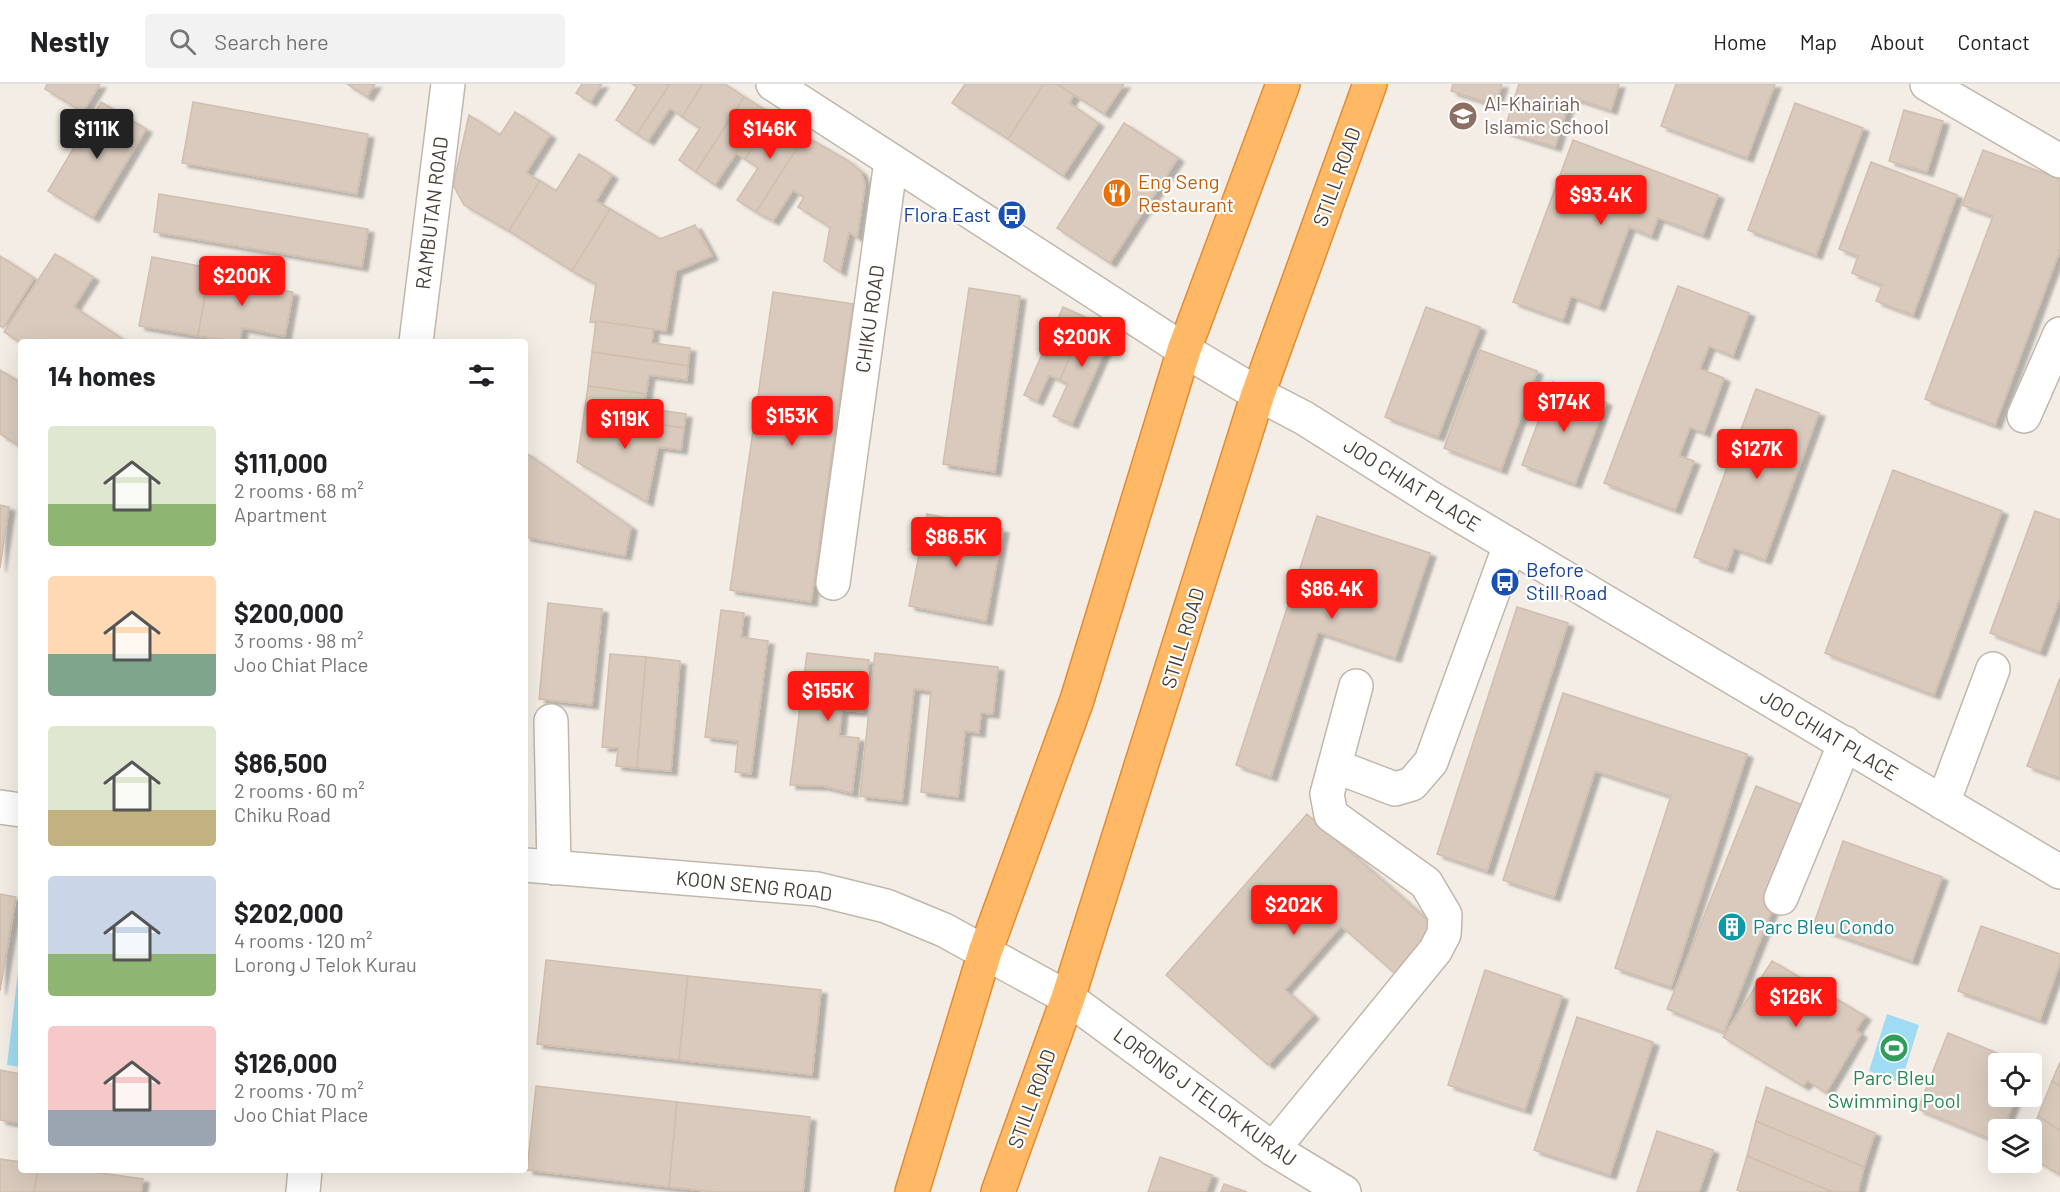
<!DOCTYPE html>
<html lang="en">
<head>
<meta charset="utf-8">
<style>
	:root { --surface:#fff; --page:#f2f2f2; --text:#202124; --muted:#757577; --line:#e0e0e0; --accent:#ff1711 }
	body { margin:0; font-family:Barlow,sans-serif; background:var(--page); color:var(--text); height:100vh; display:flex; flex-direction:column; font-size:22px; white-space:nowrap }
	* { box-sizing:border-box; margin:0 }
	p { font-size:20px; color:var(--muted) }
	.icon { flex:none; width:33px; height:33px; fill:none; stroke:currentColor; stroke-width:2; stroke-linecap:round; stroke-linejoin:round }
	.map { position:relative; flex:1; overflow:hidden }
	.side { position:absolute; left:18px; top:255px; width:510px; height:834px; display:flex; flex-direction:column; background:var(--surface); border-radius:6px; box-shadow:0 6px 24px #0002 }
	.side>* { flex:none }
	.tools { position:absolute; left:1988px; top:969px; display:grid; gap:12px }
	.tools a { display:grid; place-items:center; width:54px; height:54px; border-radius:6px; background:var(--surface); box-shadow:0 6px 24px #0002; font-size:30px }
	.price { position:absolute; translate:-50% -51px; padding:0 14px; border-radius:6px; background:var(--accent); color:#fff; font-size:20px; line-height:39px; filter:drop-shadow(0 2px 3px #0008) }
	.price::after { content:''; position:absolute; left:50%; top:36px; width:18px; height:14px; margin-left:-9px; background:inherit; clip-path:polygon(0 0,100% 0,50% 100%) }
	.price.current { background:#222; color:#fff }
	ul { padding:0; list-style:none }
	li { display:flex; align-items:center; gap:18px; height:150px; padding:0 30px }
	li span { display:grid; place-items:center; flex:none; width:168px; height:120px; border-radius:6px; color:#555 }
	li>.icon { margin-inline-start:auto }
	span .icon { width:72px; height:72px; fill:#fffc; stroke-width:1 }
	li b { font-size:26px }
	h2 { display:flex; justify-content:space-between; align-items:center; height:72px; padding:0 30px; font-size:26px }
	header { display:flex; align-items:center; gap:36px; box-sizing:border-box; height:84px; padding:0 30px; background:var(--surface); border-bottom:2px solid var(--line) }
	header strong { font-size:28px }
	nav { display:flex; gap:33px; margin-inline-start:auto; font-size:21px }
	.search { width:420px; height:54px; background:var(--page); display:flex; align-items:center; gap:15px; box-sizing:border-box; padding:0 21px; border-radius:6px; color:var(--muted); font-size:22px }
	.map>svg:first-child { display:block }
	.water { fill:#9fdbf3 }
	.building { fill:#d9cabd; stroke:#d1bead; stroke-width:1.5; filter:url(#shadow) }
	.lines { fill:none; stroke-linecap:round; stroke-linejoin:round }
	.minor-casing { stroke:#c2b7ab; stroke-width:36 }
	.highway-casing { stroke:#e48b2f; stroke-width:36 }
	.minor { stroke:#fff; stroke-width:33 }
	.highway { stroke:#ffb865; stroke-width:33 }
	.labels { text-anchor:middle; stroke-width:4.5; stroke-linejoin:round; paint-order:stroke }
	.education-label { font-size:20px; fill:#785e54; stroke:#fff; text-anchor:start }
	.street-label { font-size:20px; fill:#463d35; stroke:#fff }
	.food-label { font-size:20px; fill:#c56008; stroke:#fff; text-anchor:start }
	.transit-label { font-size:20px; fill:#164399; stroke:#fff; text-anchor:end }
	.culture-label { font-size:20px; fill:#0d838f; stroke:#fff; text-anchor:start }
	.leisure-label { font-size:20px; fill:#27864d; stroke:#fff }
</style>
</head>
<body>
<header>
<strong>Nestly</strong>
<div class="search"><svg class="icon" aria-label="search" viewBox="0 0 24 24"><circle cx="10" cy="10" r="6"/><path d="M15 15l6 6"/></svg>Search here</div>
<nav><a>Home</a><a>Map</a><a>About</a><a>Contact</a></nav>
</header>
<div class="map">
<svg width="2060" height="1108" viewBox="0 0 2060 1108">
	<defs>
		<filter id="shadow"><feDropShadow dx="6" dy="4" stdDeviation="1.5" flood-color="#0004"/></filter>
	</defs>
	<rect width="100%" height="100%" fill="#f3ede5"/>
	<g class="water">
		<path d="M21,863V983L7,981Z"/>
		<path d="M1887,930L1919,941L1901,999L1869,987Z"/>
	</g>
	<g class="building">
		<path d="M47,0H100L83,28L45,5Z"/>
		<path d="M347,0H375L367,13Z"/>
		<path d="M582,0H602L590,18L576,9Z"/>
		<path d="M632,0H670L637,50L616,36L637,3Z"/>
		<path d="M670,0H703L682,33L670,24L648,57L637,50Z"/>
		<path d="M703,0H725L744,13L696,88L679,76L700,44L682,33Z"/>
		<path d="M965,0H1040L1043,2L1008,55L952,19Z"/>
		<path d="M1044,0H1057L1074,11L1069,19L1098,39L1063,92L1008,55Z"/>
		<path d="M1057,0H1124L1104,30Z"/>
		<path d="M1453,0H1502L1495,21L1451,7Z"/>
		<path d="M1519,0H1619L1611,26L1571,13L1555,63L1504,47Z"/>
		<path d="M1676,0H1775L1747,74L1661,42Z"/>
		<path d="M744,13L774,31L745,75L736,69L715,101L696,88Z"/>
		<path d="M101,18L146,45L93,134L48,107Z"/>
		<path d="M193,18L368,50L357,110L182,79Z"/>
		<path d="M1795,19L1863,44L1816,171L1748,146Z"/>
		<path d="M1904,26L1943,37L1927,88L1889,77Z"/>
		<path d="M515,28L550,51L526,89L540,97L509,147L464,121L453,101L469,31L500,51Z"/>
		<path d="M774,31L805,52L756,128L737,116L758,84L745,75Z"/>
		<path d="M1124,39L1178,74L1110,179L1057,144Z"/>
		<path d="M805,52L847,76L861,88L865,101L857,154L849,148L840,188L824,177L830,143L798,123L804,113L793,106L773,137L756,128Z"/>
		<path d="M1573,56L1718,111L1703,151L1658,134L1651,152L1629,143L1599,223L1571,212L1563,236L1513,218Z"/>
		<path d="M1983,66L2060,95V166L1995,341L1925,315L1993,132L1962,121Z"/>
		<path d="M579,70L612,91L596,117L610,125L572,187L509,147L540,97L556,107Z"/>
		<path d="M1871,78L1957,111L1913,231L1876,217L1882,201L1852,189L1858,172L1839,165Z"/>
		<path d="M159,110L368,145L362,183L154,148Z"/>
		<path d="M610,125L660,155L695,141L712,172L676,187L666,247L590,238L596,200L572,187Z"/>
		<path d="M55,170L93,193L74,223L121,254L118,258L21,259L4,248Z"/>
		<path d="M0,172L34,194L3,244L0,242Z"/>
		<path d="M152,173L210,184L198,252L139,242Z"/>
		<path d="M210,184L252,192L250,200L293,208L285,252L242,244L240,258L198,252Z"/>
		<path d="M1678,202L1749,229L1733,272L1709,262L1700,285L1724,294L1704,349L1690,343L1679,372L1694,377L1675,426L1604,399Z"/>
		<path d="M969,204L1020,212L995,388L943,380Z"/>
		<path d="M773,208L853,220L811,518L730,506Z"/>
		<path d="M1063,223L1087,234L1060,296L1049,291L1037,317L1024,311Z"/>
		<path d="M1426,223L1480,243L1438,353L1385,333Z"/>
		<path d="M1087,234L1114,246L1072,340L1053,332L1068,299L1060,296Z"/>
		<path d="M596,237L653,245L652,259L690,264L688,282L592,268Z"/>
		<path d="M1480,266L1537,287L1501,386L1444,364Z"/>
		<path d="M592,268L688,282L687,296L649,291L646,310L588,302Z"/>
		<path d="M0,286L21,299V363L0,350Z"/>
		<path d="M1553,298L1606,318L1575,400L1522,381Z"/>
		<path d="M588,302L646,310L644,324L686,330L684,344L584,330Z"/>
		<path d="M1756,305L1819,329L1765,476L1734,464L1727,485L1694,473Z"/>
		<path d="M584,330L684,344L681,366L658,363L647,418L577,378Z"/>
		<path d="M525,368L631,443L625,472L525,453Z"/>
		<path d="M1893,386L2002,427L1934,611L1825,569Z"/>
		<path d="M0,421L9,423L0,484Z"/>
		<path d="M2035,427L2060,436V513L2040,568L1990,549Z"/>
		<path d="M927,430L1003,445L986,537L909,522Z"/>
		<path d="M1317,432L1430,469L1395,574L1318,548L1271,693L1236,681Z"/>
		<path d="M548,519L602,525L592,621L539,615Z"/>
		<path d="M1517,523L1568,539L1487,787L1437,770Z"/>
		<path d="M721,526L744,529L741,553L768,557L751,690L735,688L738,657L705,653Z"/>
		<path d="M807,569L869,576L863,628L842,626L839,652L859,654L852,709L823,702L790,701Z"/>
		<path d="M875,569L998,583L993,630L981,629L979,649L965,647L958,713L921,708L931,607L914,605L902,717L860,712Z"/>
		<path d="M610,570L646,573L637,684L616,682L618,664L602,663Z"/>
		<path d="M646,573L680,577L671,687L637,684Z"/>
		<path d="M2060,594V694L2027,682Z"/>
		<path d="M1563,609L1747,670L1671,903L1615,884L1671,712L1595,687L1554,813L1503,796Z"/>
		<path d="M1756,702L1812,725L1724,948L1667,925Z"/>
		<path d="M1307,730L1441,848L1400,894L1341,842L1285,906L1313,931L1268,981L1166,891Z"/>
		<path d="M1843,757L1942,793L1912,877L1813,842Z"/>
		<path d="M0,810L16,813L0,907Z"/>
		<path d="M1981,842L2060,870V879L2040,936L1958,907Z"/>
		<path d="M546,876L688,892L679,976L537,960Z"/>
		<path d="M1772,877L1865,932L1856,946L1861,950L1826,1009L1808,997L1803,1002L1723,953Z"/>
		<path d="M1485,886L1562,912L1525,1026L1448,1001Z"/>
		<path d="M688,892L821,906L812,991L679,976Z"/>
		<path d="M1577,933L1653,958L1610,1091L1534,1066Z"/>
		<path d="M1948,949L2024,980H1998V1012H2016L2003,1046H1998V1058L1918,1025Z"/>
		<path d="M2060,978V1002L2052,997Z"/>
		<path d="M0,986L21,990V1040L0,1036Z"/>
		<path d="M2052,997L2060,1002V1047L2038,1032Z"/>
		<path d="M536,1002L677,1018L669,1103L527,1086Z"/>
		<path d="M1766,1003L1875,1049L1864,1083L1756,1037Z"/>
		<path d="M677,1018L810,1033L803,1108H717L669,1103Z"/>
		<path d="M2038,1032L2060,1047V1091L2031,1073V1047Z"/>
		<path d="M1756,1037L1864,1083L1858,1108H1833L1747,1072Z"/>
		<path d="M1657,1047L1713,1066L1699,1108H1637Z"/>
		<path d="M1747,1072L1833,1108H1742L1737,1106Z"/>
		<path d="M1160,1073L1212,1091L1206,1108H1148Z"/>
		<path d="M0,1075L21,1078V1086H38L34,1108H0Z"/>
		<path d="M38,1086H79L143,1095L141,1108H34Z"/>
		<path d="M1224,1100L1247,1108H1221Z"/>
	</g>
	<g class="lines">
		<g class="minor-casing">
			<g id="minor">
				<path d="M773,0L1184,266L1258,310L1304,334L1434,416L2060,788"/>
				<path d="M1927,0L2060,77"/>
				<path d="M416,258L448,0"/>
				<path d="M2024,332L2060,250"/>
				<path d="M833,499L891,77"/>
				<path d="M551,637L554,784"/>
				<path d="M1335,682L1395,705L1412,700L1431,678L1510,461"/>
				<path d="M1943,719L1993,585"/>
				<path d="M0,723L21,726"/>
				<path d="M525,781L817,805L886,822L944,846L1068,914L1273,1065L1344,1108"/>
				<path d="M1781,814L1845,659"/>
				<path d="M1273,1065L1435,867L1444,850L1445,831L1426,799L1331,731L1327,710L1356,602"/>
				<path d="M303,1108L305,1086"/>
			</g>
		</g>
		<g class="highway-casing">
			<g id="highway">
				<path d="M912,1108L985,868L1077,616L1184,266L1283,0"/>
				<path d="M998,1108L1068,914L1258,310L1370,0"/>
			</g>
		</g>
		<use href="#minor" class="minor"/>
		<use href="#highway" class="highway"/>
	</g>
	<defs>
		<g id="school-disc" transform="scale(1.5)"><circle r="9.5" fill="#8d6e63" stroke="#fff"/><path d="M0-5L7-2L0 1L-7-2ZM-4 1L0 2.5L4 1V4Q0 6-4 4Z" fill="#fff"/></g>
		<g id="restaurant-disc" transform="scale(1.5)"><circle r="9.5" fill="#e8710a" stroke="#fff"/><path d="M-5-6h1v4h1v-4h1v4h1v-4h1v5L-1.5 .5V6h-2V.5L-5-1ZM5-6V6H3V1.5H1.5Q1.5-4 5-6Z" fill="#fff"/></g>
		<g id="bus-disc" transform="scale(1.5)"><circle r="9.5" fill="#1a4fb4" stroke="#fff"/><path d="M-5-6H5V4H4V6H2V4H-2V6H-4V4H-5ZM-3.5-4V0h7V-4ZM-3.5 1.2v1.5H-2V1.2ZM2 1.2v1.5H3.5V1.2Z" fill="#fff"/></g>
		<g id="building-disc" transform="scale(1.5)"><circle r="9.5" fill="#0f9aa8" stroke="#fff"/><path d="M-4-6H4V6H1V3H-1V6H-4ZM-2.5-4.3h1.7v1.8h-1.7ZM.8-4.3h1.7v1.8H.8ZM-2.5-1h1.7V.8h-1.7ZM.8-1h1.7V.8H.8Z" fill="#fff"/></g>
		<g id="stadium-disc" transform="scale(1.5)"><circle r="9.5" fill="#2e9e5b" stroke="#fff"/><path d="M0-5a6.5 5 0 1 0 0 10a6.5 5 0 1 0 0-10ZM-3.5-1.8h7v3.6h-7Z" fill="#fff"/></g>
	</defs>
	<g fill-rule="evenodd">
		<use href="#school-disc" x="1463" y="32"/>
		<use href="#restaurant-disc" x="1117" y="109"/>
		<use href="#bus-disc" x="1012" y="131"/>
		<use href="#bus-disc" x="1505" y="498"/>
		<use href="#building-disc" x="1732" y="843"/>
		<use href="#stadium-disc" x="1894" y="964"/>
	</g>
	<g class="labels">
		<g class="education-label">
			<text x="1484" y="27">Al-Khairiah<tspan x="1484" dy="23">Islamic School</tspan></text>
		</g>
		<g class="street-label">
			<text transform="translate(1337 93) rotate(-70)" y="7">STILL ROAD</text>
			<text transform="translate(432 129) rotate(-83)" y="7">RAMBUTAN ROAD</text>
			<text transform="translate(870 235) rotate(-82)" y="7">CHIKU ROAD</text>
			<text transform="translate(1412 401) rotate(32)" y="7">JOO CHIAT PLACE</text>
			<text transform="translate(1183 554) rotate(-73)" y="7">STILL ROAD</text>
			<text transform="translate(1829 651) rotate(31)" y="7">JOO CHIAT PLACE</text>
			<text transform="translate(754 802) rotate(6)" y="7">KOON SENG ROAD</text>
			<text transform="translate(1205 1013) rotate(36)" y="7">LORONG J TELOK KURAU</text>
			<text transform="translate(1032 1015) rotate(-70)" y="7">STILL ROAD</text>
		</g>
		<g class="food-label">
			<text x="1138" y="105">Eng Seng<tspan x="1138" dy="23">Restaurant</tspan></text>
		</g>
		<g class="transit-label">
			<text x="991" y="138">Flora East</text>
			<text x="1526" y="493" text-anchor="start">Before<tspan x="1526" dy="23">Still Road</tspan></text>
		</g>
		<g class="culture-label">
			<text x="1753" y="850">Parc Bleu Condo</text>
		</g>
		<g class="leisure-label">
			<text x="1894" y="1001">Parc Bleu<tspan x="1894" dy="23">Swimming Pool</tspan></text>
		</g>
	</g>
</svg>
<div class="tools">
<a><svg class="icon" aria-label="locate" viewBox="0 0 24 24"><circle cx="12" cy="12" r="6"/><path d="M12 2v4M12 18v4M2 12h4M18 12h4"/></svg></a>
<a><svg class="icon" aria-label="layers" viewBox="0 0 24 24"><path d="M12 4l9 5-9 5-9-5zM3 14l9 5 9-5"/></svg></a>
</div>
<b class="price current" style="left:97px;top:76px">$111K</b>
<b class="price" style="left:770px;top:76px">$146K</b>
<b class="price" style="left:1601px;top:142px">$93.4K</b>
<b class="price" style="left:242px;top:223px">$200K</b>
<b class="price" style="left:1082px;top:284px">$200K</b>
<b class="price" style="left:1564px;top:349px">$174K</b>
<b class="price" style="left:792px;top:363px">$153K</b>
<b class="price" style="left:625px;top:366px">$119K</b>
<b class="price" style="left:1757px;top:396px">$127K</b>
<b class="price" style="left:956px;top:484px">$86.5K</b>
<b class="price" style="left:1332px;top:536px">$86.4K</b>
<b class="price" style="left:828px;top:638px">$155K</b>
<b class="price" style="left:1294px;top:852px">$202K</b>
<b class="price" style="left:1796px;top:944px">$126K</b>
<section class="side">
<h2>14 homes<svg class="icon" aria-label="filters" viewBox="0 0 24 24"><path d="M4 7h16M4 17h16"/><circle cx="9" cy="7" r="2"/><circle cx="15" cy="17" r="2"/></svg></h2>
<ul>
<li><span style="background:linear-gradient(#dfe7d0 65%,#8fb573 0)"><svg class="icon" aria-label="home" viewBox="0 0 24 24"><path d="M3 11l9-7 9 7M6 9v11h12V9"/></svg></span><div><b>$111,000</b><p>2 rooms · 68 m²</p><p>Apartment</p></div></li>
<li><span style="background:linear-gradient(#ffd9b3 65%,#7fa58c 0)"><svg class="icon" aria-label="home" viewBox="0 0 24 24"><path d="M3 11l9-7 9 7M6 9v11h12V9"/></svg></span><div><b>$200,000</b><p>3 rooms · 98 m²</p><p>Joo Chiat Place</p></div></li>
<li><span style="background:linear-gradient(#dfe7d0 70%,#c2b280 0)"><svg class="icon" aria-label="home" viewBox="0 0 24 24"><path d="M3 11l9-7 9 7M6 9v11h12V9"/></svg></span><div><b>$86,500</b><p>2 rooms · 60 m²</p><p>Chiku Road</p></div></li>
<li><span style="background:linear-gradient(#c9d6e8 65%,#8fb573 0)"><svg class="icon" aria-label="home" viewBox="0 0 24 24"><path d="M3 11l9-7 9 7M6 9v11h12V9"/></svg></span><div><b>$202,000</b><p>4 rooms · 120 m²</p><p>Lorong J Telok Kurau</p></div></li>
<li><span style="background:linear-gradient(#f6c9c9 70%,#9aa5b1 0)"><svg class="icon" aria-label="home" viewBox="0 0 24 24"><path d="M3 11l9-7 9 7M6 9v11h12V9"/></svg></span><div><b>$126,000</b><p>2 rooms · 70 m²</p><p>Joo Chiat Place</p></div></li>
</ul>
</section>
</div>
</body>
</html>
